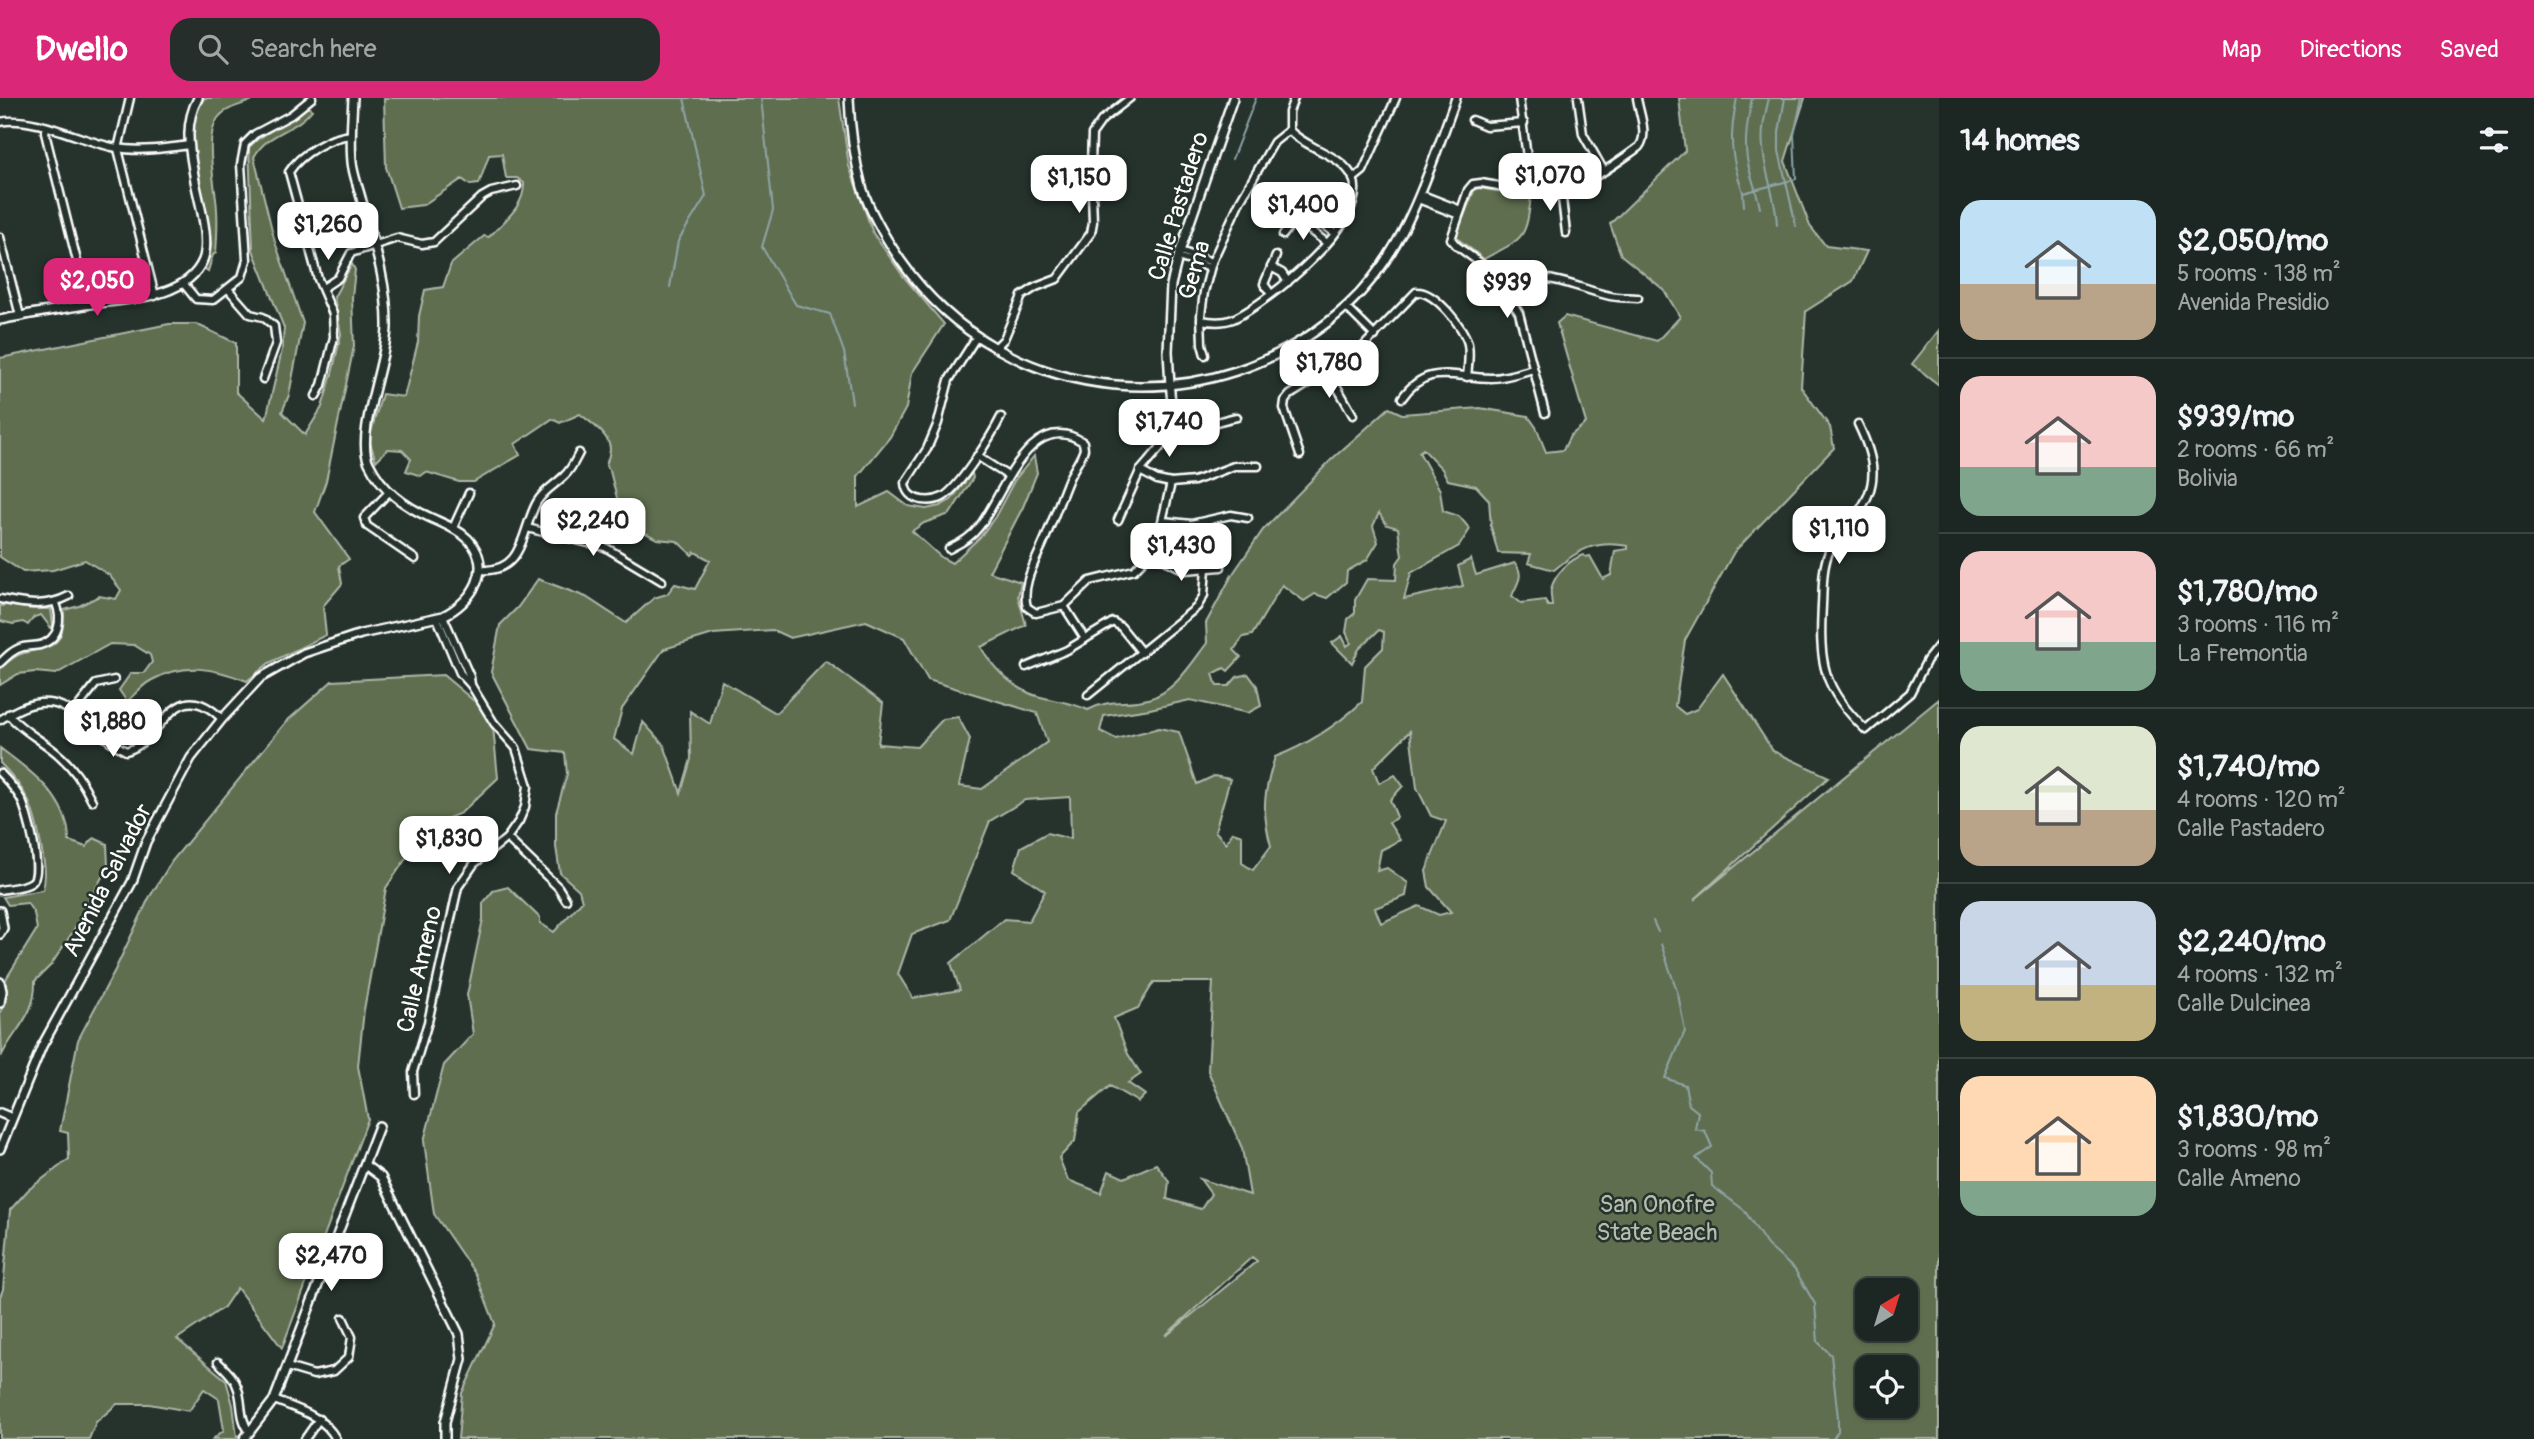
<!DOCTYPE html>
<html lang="en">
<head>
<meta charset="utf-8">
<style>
	:root { --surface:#1c2622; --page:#252e2a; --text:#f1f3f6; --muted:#a0a5a5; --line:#3a4340; --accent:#db2777 }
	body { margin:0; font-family:Pangolin,sans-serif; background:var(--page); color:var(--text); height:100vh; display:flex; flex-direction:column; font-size:26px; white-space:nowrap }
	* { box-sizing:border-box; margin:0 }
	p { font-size:23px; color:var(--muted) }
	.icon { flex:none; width:38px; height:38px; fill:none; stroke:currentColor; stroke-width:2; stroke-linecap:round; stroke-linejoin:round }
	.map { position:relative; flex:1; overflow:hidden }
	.drawer { display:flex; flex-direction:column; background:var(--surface); width:595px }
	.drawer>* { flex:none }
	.needle { width:46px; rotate:38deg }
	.tools { position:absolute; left:1855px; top:1180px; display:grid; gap:14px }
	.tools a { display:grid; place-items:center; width:63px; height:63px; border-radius:14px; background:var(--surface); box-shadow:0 2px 5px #0004,0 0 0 2px var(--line); font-size:35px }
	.price { position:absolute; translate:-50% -60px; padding:0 16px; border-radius:14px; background:#fff; color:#222; font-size:23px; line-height:46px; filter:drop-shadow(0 2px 4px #0008) }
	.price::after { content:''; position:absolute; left:50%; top:42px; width:21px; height:16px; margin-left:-10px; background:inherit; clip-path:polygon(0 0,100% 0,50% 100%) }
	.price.active { background:var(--accent); color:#fff }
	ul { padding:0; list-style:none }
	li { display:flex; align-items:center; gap:21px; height:175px; padding:0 21px }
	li+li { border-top:2px solid var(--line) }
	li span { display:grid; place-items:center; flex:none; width:196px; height:140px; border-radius:21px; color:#555 }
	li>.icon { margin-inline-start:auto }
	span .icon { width:84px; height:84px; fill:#fffc; stroke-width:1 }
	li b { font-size:30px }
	h2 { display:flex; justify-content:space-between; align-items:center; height:84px; padding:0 21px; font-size:30px }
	header { display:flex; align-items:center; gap:42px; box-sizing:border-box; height:98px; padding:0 35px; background:var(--accent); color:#fff }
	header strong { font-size:33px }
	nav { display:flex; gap:38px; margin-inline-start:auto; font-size:24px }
	.search { width:490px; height:63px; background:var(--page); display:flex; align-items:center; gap:18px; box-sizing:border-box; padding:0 24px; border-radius:21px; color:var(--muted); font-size:26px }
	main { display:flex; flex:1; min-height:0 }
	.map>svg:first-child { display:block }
	.green { fill:#5f6e50; stroke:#afb6a8; stroke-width:2; fill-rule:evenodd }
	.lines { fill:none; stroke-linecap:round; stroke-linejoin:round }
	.stream { stroke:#90a5a7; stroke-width:2 }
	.minor-casing { stroke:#fff; stroke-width:11 }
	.tertiary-casing { stroke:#fff; stroke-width:12 }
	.minor { stroke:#26332d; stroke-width:6 }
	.tertiary { stroke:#26332d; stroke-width:7 }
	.labels { text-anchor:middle; stroke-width:5; stroke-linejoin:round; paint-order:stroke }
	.street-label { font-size:24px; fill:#fff; stroke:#26332d }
	.park-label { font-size:24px; fill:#b7beb0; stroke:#26332d }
</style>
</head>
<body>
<header>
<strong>Dwello</strong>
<div class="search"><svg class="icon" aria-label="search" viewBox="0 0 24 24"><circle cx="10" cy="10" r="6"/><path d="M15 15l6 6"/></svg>Search here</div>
<nav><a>Map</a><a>Directions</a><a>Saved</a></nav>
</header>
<main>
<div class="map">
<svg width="1939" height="1341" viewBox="0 0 1939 1341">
	<rect width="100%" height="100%" fill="#26332d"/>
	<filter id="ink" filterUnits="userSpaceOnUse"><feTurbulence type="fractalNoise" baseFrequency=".0143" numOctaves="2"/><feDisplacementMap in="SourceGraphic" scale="14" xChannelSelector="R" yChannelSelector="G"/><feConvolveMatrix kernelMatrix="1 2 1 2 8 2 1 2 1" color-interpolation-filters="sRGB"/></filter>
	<g filter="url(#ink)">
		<g class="green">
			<path d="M204,0H257C245,7 227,8 218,20C203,41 216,87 217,112C218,126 217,141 216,155L213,157L208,173L204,170L211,147L192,41L194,20Z"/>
			<path d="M384,0H839L849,68L873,135L903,178L944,226L912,275L906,310L890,339L858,378V409L889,394L908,408L926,411L940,408L951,402L972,375L973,380L950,416L924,425L912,433L942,460L952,465L980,439L995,419L1014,383L1034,358L1037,375L1023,409L989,474L1021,484L1018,498L1026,527L981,549C993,570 1007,584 1029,595C1046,603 1068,602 1088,612C1110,600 1126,607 1148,601C1175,594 1191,566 1207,545L1206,525L1232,477L1263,432L1332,361L1389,310L1402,316L1480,310L1528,318L1536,329L1546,354L1563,352L1570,338L1586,325L1557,225L1565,218L1657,243L1680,219L1664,192L1621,157L1610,126L1685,53L1679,0H1805L1785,63L1810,128L1826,148L1867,153L1853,183L1806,213L1801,289L1830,329L1834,350L1734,454L1685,542L1675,608L1685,616L1697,611L1723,576L1773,653L1829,679L1694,802L1939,601V1341H458L462,1295L495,1226L476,1177L434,1116L424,1043L444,967L473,936L467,897L483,821V805L493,793L508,789L540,820V825L554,834L582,803L579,792L560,775L556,749V715L567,676L565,655L531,651L491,574L500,527L518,509L538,481L586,499L626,525L654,500L667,496L675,486L695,491L710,462L695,454L692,457L677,443L657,441L619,421L589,411L618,404L610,373L606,368C607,363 610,356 610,351C610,337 590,324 580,316L560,325L552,321L515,346L520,357L474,384H459L426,374L421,378L406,373L411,361L402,352L388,351L376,363L369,341L382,296L404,299L418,244L419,218L425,192L443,189L451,166L484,138L489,139C504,123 525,108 524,85L517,80H506L502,56L489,57L479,86L470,87L462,81L423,107L399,110L386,69ZM1423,351L1442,371L1448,382L1476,388L1489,402L1491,429L1498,455L1531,456L1528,465L1554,472C1579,451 1595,442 1628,448V451L1615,453L1611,477L1603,481L1590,458L1586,459L1583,457C1569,462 1555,476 1551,491C1550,496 1552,503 1552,508H1548L1545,502L1521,505L1512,498C1517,485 1525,478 1515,465L1476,477L1471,461L1458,468L1463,488L1404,501L1411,475L1459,448L1470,431L1459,418L1443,413L1440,392L1419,354ZM1379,415L1387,427L1398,430L1402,458L1397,465L1396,482L1367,481L1355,502V515L1348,521L1346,534L1351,545L1347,548L1342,538L1332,545L1352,565L1359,551L1379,532L1384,534L1383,550L1365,568L1362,604C1336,628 1309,646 1275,659C1264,694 1261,712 1271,748L1253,772L1242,765V737L1233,734L1226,745L1215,733L1230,681L1214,678L1197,686L1179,634L1159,630L1116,641L1100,633L1104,618L1150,611L1190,602L1248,615L1261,608L1257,588L1248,576L1237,579L1229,588H1217L1213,576L1224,570L1228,573L1241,559L1234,552L1243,539L1252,537L1282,487L1304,503L1315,496L1327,500L1346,484L1347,473L1367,462L1378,444L1373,428ZM866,523L904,540L928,582L1037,615L1047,644L982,691L959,688L970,641L958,619L943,621L917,649L878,646L883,605L826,563L776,615L722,583L710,626L690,613L691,661L681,695L664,647L643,624L634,656L614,641L622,611L664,551L713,536L773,532L790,540ZM1410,633L1417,690L1431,718L1446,723L1426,773L1429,789L1451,814L1439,817L1419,808L1381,825L1375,810L1406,798L1408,785L1387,770L1377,773L1381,752L1400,742L1389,725L1397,719L1390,702L1403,688L1395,677L1379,685L1373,670ZM1070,699L1071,741L1047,735L1021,749L1014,772L1045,793L1029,823L1004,821L951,865L960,892L913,900L898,876L912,836L950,822L990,723L1025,702ZM1154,884H1213L1208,973L1242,1050L1250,1097L1200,1081L1211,1096L1201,1111L1167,1101L1169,1083L1156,1066L1124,1080L1109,1073L1101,1095L1068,1082L1059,1060L1075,1043L1079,1014L1110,988L1138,1004L1145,997L1128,985L1141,976L1128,956L1114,920L1138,910ZM1252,1159L1257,1163L1166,1238L1167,1236ZM1867,1192H1906V1230H1867ZM1867,1269H1906V1307H1867Z"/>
			<path d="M308,9L312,12C295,34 267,34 254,59L275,144L303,225L289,297L282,314L305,337L322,309L332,276L341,236L334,199L352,166L355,172L352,199L354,248L326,383L315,414L349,461L339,468L342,486L323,508L326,537L269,565L247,583C214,570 185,564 152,582C142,587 134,597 127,604L119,592L131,575H144L152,564L150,557L134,547L110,546L56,576L35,574L18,576L0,587V571C6,565 15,557 24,555C56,547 63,549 64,512L79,508L99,498L116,501L121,492L109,477L85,462L53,472L23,474L0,459V260L169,226H196L236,245V294L266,321L282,252L284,230L253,152L249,49L258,41Z"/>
			<path d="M1478,90L1531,98C1526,143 1523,140 1484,161L1458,141L1456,137L1474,93Z"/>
			<path d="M1939,232V287L1912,266Z"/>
			<path d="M7,507L32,511H51L53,527L51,530L41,517L34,519L28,527L23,524L13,526L0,523V508Z"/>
			<path d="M443,577L492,618L498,680L461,715L428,728L386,790L364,912L358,968L368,1021L282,1250L237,1190L224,1209L177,1241L226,1282L233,1307L237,1339L234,1341H213L224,1332L219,1301L204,1291L189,1313L149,1306H117L96,1324L89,1341H0V1199L3,1191L10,1112L28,1092L69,1061L68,1035L60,1033L78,942L115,872L149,800L172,763L286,624L332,583Z"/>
			<path d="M0,650C32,674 69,700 69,743L86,749L94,740L107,746L108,768L72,835L51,867L35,883C36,917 16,929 2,957L0,914L7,903L6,881L37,831L34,815L27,805L8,807L3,799L43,792C47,776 44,764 41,748C34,710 28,693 0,665Z"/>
		</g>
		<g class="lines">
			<g class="stream">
				<path d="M761,0L773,112L762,149L796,207L830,216L844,254L852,305"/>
				<path d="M1737,0C1729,38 1730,58 1743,94"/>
				<path d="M1752,0C1748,21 1744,40 1747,61C1750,78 1757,93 1760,110"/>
				<path d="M1769,0C1765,17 1761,33 1763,50C1765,77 1776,99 1777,127"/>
				<path d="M1785,0L1779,34V53L1796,128"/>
				<path d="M1232,61L1256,0"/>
				<path d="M1744,108L1743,95L1796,81L1794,37L1802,0"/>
				<path d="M670,189L678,143L706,98L684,0"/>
				<path d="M1653,823L1658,834"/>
				<path d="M1661,846L1678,896L1685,933L1665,980L1685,987L1689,1007L1698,1014L1695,1031L1705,1033L1712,1049L1696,1060L1711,1075L1712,1088L1744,1112L1767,1147L1795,1172L1815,1206L1818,1244L1831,1257L1838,1320V1333L1833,1341"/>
			</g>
			<g class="minor-casing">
				<g id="minor">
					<path d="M130,0L118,51L155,198"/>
					<path d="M1519,0L1527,59L1525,92"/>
					<path d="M1578,0L1583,36L1604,73"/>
					<path d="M1472,22L1486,28L1524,25"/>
					<path d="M0,24C35,17 82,44 117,50C139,54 167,50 189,47"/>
					<path d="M46,30L45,35L88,207"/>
					<path d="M1289,32V14L1294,0"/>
					<path d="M1353,81L1363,73L1396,0"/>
					<path d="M1561,92L1566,135"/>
					<path d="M1420,96L1461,112"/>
					<path d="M1418,101L1459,117"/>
					<path d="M1301,111L1335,135"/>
					<path d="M1295,121L1327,145"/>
					<path d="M1283,137L1308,102"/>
					<path d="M0,139L20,218"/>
					<path d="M1180,153L1212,164"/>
					<path d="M1178,159L1210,170"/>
					<path d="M1271,169L1282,175L1288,184"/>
					<path d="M183,185L196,201L213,202L242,179L247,162L241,66L245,46L255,36L291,17L312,0"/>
					<path d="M323,190L338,180L351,155L397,140L422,146L434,144L482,99L491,94L517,88"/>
					<path d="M1504,191C1545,168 1570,189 1610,198C1619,200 1629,199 1638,200"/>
					<path d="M229,192L250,216L263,219L274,228L276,245L263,281"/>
					<path d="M1271,196L1264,186L1276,158"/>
					<path d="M1346,209L1375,238"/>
					<path d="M1201,222C1211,224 1223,225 1233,221C1267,205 1371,124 1353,80C1342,56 1306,51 1289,32"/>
					<path d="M977,238L949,282L938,325L927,351L905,385C906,395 911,400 922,402C929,403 937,402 943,399C960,389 992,337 1001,319"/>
					<path d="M995,250L1004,241L1022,198L1036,189L1057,181L1091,135L1093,124L1091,66L1092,36L1102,22L1130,0"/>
					<path d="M1205,257L1202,246L1201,217L1204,194L1212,164L1240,103L1274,44L1289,32"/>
					<path d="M1328,273L1353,317"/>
					<path d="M316,298L322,287L334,239L333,216L318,181L289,74C301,55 330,39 351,37"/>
					<path d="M1402,300C1427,264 1454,280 1491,280C1505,280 1519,275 1533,271"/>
					<path d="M1545,315L1519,215L1504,191L1487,170L1457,148L1451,141L1468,92L1473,86L1481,85C1500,88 1521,93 1541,94C1579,95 1609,70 1639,49C1649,36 1639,15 1637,0"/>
					<path d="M1858,326C1875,361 1881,388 1854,420C1845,431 1835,440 1829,454C1822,470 1823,489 1822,507C1819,564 1822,591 1866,632L1910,595L1927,562L1939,547"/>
					<path d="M1171,333C1195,333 1214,323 1237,319"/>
					<path d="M1300,357L1284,310L1285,303L1290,297L1357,255L1416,194C1434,192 1464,229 1468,246C1470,256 1468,268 1467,279"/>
					<path d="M977,358L1008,378"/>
					<path d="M1140,373L1157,382L1171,385L1194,383L1234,368H1258"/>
					<path d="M389,394L364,420L367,428L415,461"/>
					<path d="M1118,422L1140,373L1159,351L1171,333L1173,323L1170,288"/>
					<path d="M1163,423L1191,426L1231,417L1248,420"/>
					<path d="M453,430L469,395"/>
					<path d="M527,430L605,449L662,483"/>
					<path d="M949,451C960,445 971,440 979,429C1002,400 1029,309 1083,344L1084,351C1081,361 1074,370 1069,380C1061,399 1055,417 1047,436C1039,458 1020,485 1027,509L1036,515L1064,508L1090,483L1134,472L1151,455L1158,440L1171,385"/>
					<path d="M1151,455L1185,472L1221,469"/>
					<path d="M480,472C525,475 521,432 537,404C544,392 555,387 564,378C571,372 575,363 579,355"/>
					<path d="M0,501C25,506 46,510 69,498"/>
					<path d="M1064,508L1085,541"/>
					<path d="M443,518L470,579L471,587"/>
					<path d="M0,565C7,558 14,551 23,549C29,548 35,548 40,547C60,541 62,521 56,505"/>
					<path d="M1026,569L1067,552L1113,524L1121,529L1142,555"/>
					<path d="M1088,597L1197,509L1204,497L1206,470"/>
					<path d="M73,615L96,586L114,582"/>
					<path d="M8,616C24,635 43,642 60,658C75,671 84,686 92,703"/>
					<path d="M0,622C63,579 75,626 126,653C163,644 173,573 222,621"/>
					<path d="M0,675C8,683 15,691 21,701C27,713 44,775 32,784C24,790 9,790 0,792"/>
					<path d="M507,740L558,789L566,802"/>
					<path d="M414,996L413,974L428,924L458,789L474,766L507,740L519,723L525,709L528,688L516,650L494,625L471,587L460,575L437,520"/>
					<path d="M218,1264C226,1272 235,1280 238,1291C243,1306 239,1321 250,1334"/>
					<path d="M287,1269L314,1277L334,1273L349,1259L352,1239L343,1220"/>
					<path d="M274,1302C297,1311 324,1318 336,1341"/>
					<path d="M305,1341L319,1321"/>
				</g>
			</g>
			<g class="tertiary-casing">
				<g id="tertiary">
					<path d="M849,0C850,30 854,59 862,89C870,115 886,141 901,163C1005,312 1214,329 1347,208C1406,154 1429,73 1456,0"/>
					<path d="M0,222C28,216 56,212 84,207C121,201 186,203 203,162C211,142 199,104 195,83C190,53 183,28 198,0"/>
					<path d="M1170,288L1168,253L1171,187L1178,159L1233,0"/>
					<path d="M0,813L3,830L0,836"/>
					<path d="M0,884L2,893L0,905"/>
					<path d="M0,1015L12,1020"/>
					<path d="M0,1051L42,948L132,784L146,744L191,660L222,621L260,580L304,555L361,536L443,518C472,504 495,470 468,441C458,431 444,426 431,420C404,408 382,392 369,365C355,337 386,265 387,230C388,186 373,142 361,100C358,88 353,76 352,64C350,43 352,21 353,0"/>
					<path d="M365,1067L381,1079L459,1236L462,1261L445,1324V1341"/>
					<path d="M244,1341L274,1302L379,1028"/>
				</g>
			</g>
			<use href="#minor" class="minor"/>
			<use href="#tertiary" class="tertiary"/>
		</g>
	</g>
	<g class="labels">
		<g class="street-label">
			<text transform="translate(1178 108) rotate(-73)" y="8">Calle Pastadero</text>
			<text transform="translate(1194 172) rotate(-74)" y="8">Gema</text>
			<text transform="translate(107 782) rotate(-63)" y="8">Avenida Salvador</text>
			<text transform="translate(419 871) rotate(-77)" y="8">Calle Ameno</text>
		</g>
		<g class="park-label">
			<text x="1657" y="1114">San Onofre<tspan x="1657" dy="28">State Beach</tspan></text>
		</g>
	</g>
</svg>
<div class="tools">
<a><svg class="needle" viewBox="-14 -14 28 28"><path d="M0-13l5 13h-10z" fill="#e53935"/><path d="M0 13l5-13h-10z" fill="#a0a5a5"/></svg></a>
<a><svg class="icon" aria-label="locate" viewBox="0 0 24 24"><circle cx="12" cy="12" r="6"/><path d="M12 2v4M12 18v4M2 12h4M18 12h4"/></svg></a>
</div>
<b class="price" style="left:1550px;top:115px">$1,070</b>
<b class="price" style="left:1079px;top:117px">$1,150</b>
<b class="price" style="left:1303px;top:144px">$1,400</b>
<b class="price" style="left:328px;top:164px">$1,260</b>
<b class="price active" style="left:97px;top:220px">$2,050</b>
<b class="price" style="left:1507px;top:222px">$939</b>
<b class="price" style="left:1329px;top:302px">$1,780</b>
<b class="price" style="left:1169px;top:361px">$1,740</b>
<b class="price" style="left:593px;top:460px">$2,240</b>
<b class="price" style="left:1839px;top:468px">$1,110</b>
<b class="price" style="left:1181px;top:485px">$1,430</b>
<b class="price" style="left:113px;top:661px">$1,880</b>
<b class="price" style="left:449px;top:778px">$1,830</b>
<b class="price" style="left:331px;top:1195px">$2,470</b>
</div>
<section class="drawer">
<h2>14 homes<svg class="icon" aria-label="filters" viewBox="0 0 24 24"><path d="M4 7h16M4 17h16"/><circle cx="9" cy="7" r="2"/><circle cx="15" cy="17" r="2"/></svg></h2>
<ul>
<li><span style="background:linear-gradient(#bfe0f5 60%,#b9a48a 0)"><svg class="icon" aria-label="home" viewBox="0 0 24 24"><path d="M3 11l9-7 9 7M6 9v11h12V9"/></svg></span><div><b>$2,050/mo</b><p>5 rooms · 138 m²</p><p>Avenida Presidio</p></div></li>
<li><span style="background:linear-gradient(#f6c9c9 65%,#7fa58c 0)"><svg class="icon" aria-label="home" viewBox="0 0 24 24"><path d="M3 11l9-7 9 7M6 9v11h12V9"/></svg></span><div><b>$939/mo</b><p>2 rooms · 66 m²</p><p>Bolivia</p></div></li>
<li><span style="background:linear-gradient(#f6c9c9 65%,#7fa58c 0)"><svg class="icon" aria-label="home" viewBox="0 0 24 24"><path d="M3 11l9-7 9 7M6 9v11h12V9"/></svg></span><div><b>$1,780/mo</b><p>3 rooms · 116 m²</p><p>La Fremontia</p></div></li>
<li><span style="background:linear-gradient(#dfe7d0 60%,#b9a48a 0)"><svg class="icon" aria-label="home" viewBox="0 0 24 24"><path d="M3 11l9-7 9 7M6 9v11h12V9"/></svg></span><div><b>$1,740/mo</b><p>4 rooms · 120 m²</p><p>Calle Pastadero</p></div></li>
<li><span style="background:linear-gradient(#c9d6e8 60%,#c2b280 0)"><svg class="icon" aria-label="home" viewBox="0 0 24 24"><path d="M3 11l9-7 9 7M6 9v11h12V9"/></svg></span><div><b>$2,240/mo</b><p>4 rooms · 132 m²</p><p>Calle Dulcinea</p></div></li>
<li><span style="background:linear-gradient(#ffd9b3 75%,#7fa58c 0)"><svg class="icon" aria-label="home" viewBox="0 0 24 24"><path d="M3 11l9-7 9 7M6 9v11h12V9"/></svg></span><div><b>$1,830/mo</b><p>3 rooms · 98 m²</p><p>Calle Ameno</p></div></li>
</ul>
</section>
</main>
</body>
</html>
